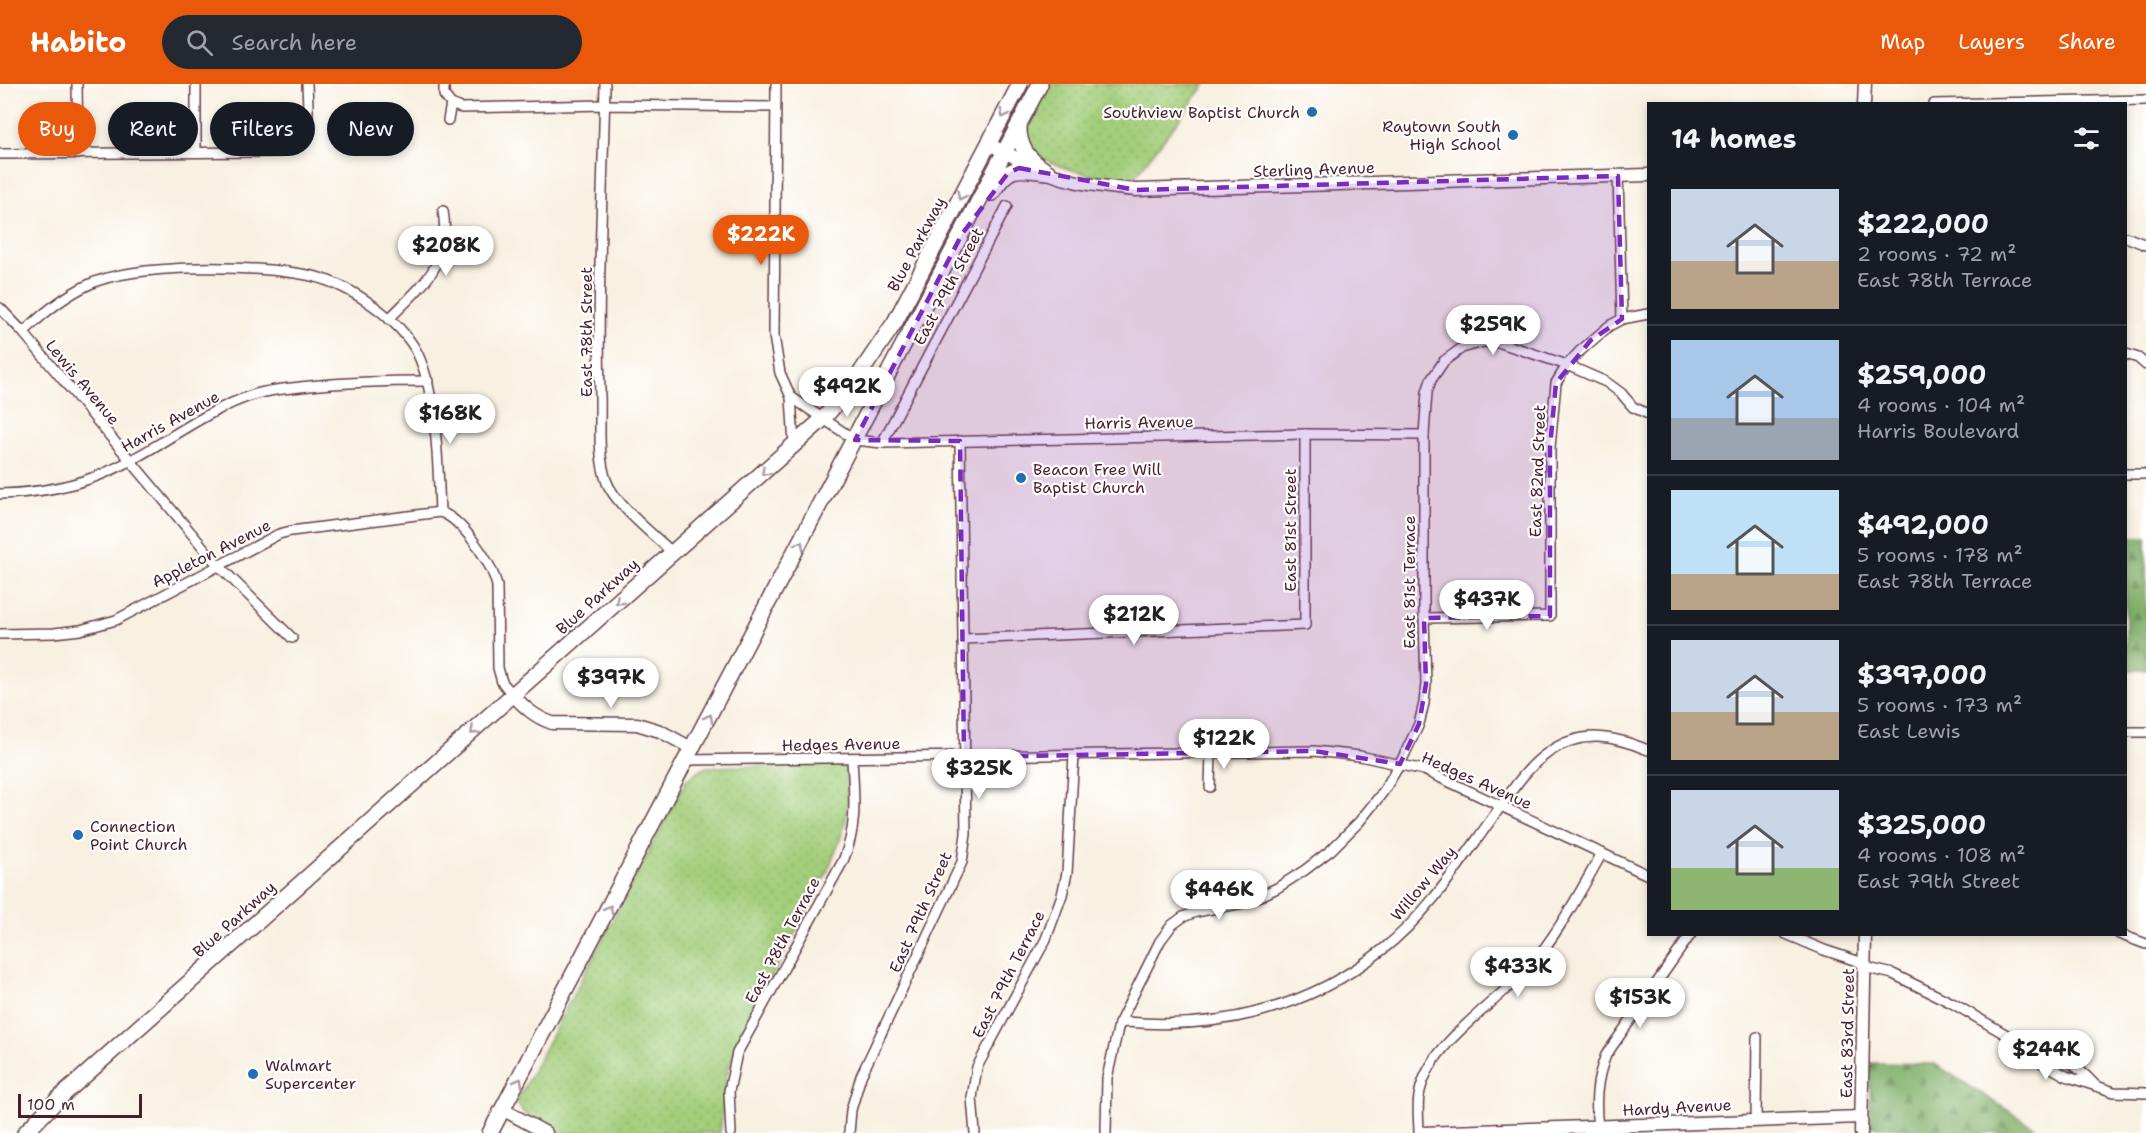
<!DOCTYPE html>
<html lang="en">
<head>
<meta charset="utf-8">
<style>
	:root { --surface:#171b24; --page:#242831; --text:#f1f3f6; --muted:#9ea1a6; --line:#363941; --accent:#ea580c }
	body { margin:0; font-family:"Shantell Sans",sans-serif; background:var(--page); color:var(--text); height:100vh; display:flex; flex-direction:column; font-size:22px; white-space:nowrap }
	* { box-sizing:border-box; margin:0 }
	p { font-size:20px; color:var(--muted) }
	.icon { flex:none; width:33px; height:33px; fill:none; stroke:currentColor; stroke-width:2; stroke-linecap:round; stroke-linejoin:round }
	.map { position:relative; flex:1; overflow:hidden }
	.details { position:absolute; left:1647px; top:18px; width:480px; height:834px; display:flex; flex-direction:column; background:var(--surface); border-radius:0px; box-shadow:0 3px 9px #0003 }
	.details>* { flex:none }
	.guide { position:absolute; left:18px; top:18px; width:570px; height:54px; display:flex; gap:12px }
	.scale { position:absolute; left:18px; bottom:15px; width:124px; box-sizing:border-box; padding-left:6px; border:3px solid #4a1f2b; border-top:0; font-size:16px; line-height:21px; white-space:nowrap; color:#4a1f2b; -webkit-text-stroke:4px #fff; paint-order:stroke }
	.price { position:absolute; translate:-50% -51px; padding:0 14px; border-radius:21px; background:#fff; color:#222; font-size:20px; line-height:39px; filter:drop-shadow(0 2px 3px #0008) }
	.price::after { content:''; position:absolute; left:50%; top:36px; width:18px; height:14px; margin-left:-9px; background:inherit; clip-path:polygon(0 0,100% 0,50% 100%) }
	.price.current { background:var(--accent); color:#fff }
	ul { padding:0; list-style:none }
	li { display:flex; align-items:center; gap:18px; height:150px; padding:0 24px }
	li+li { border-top:2px solid var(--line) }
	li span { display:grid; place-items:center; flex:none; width:168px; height:120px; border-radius:0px; color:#555 }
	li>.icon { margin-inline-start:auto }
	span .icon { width:72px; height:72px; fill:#fffc; stroke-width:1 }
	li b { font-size:26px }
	h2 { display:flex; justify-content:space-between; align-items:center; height:72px; padding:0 24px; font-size:26px }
	.tag { padding:0 21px; border-radius:27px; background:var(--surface); box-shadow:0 3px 9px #0003; font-size:21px; line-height:54px }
	.tag.current { background:var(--accent); color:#fff }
	header { display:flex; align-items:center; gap:36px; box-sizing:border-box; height:84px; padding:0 30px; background:var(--accent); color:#fff }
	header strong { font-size:28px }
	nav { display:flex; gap:33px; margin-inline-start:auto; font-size:21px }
	.search { width:420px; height:54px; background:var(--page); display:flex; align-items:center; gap:15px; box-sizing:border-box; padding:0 21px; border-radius:33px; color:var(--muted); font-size:22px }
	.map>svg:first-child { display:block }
	.grass { fill:url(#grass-dots); stroke:#767652; stroke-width:1.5 }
	.forest { fill:url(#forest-firs); stroke:#66684a; stroke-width:1.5 }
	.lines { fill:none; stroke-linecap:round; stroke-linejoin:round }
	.minor-casing { stroke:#643e46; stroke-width:12 }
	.tertiary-casing { stroke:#643e46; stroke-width:15 }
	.trunk-casing { stroke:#643e46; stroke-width:18 }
	.minor { stroke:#fff; stroke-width:9 }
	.tertiary { stroke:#fff; stroke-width:12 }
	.trunk { stroke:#fff; stroke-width:15 }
	.oneway { stroke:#ae9aa0 }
	.marked { fill:#7b2cbf; fill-opacity:0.2; stroke:#7b2cbf; stroke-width:4.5; stroke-dasharray:12 8; stroke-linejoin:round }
	.poi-dot { fill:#1f6fb2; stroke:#fff; stroke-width:2 }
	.labels { text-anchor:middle; stroke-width:4.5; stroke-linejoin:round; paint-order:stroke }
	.poi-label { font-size:16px; fill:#4a1f2b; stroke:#fff; text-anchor:start }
	.street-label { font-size:16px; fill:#4a1f2b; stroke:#fff }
</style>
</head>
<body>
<header>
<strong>Habito</strong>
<div class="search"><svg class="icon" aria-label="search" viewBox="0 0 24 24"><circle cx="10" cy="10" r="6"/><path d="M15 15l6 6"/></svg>Search here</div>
<nav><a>Map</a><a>Layers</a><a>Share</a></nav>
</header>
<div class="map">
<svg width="2146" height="1049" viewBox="0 0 2146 1049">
	<defs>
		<pattern id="grass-dots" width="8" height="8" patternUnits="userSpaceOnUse" patternTransform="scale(1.5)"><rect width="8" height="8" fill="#a3ce7a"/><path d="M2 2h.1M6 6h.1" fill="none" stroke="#8eb06a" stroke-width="1.8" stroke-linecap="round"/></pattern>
		<pattern id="forest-firs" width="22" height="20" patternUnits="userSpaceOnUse" patternTransform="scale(1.5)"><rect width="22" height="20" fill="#82b16a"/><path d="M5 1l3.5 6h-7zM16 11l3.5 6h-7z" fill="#6c8f57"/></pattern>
	</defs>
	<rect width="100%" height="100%" fill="#fff"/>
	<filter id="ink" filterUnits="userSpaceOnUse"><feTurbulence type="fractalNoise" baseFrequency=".0167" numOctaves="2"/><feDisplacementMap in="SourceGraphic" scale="12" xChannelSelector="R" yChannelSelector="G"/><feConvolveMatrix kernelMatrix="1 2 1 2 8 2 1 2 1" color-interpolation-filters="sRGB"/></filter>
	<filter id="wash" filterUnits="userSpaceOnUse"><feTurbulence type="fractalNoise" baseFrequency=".008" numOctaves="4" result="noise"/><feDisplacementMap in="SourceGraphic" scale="24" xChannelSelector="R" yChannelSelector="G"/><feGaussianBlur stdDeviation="1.35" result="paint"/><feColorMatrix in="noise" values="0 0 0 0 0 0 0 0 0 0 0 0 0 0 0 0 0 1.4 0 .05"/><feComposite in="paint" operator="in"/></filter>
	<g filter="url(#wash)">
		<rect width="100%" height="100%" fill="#f8f0e1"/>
		<g class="grass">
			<path d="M1050,0H1206L1137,90L1130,98H1123C1100,93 1027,82 1027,52C1027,34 1042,15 1050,0Z"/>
			<path d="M842,680L846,684L848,725L843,748L826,791L743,947L727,990L720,1049H562L531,1035L523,1028L518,1021V1015L687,695L706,683Z"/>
		</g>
		<g class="forest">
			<rect x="2126" y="453" width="20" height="133"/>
			<path d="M1870,979L1935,980L2039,1046L2038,1049H1910L1909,1044L1870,1043Z"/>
		</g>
	</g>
	<g filter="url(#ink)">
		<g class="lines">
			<g class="minor-casing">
				<g id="minor">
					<path d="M77,0L78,70"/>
					<path d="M196,0V68"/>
					<path d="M444,0V11L451,20L461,24L604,21L775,23"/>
					<path d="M605,0C603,103 597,207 600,310C601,337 597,369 606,396C614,420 654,451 673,469"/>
					<path d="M776,0L774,252L780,289L791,313L794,361"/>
					<path d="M1934,20L2146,16"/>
					<path d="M448,36L451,20"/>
					<path d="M0,70L279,68C314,54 308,33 307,0"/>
					<path d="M1618,92L1622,235"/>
					<path d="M2126,153L2146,161"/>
					<path d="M0,224L22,247L218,481L292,554"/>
					<path d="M389,235C422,201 452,180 443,127"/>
					<path d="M22,247L28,244C47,226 66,211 90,200C135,179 258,181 307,191C345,198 393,230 414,263C437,301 438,383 440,428"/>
					<path d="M2126,270L2138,274L2146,281"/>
					<path d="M791,313L855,356L882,359L1305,350L1424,351"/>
					<path d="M1305,350V541"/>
					<path d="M882,359L1007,122"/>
					<path d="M2126,390H2146"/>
					<path d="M0,410C36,409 73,403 107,388C158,366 201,327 256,310C273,305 292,304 310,302C349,298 388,297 428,297"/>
					<path d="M1424,534L1550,532V363L1556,299L1567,281L1579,268L1609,242L1622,235L1648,230"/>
					<path d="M0,550L54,549L80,546L116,536L279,450L291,447L440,428C462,435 492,479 497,502L498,584L502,598L513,611"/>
					<path d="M963,555L1305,541"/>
					<path d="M2126,648H2146"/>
					<path d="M687,676L1314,667L1360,672L1424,686L1648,791"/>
					<path d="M1210,703L1211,669"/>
					<path d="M1786,850L1824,866L1857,877L1872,885L1893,890L1952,919L2017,957L2031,972L2066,992L2114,1008L2146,1009"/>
					<path d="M2119,850L2146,860"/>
					<path d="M1119,940L1126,938C1219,946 1308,925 1382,866C1428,830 1459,780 1493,733C1509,711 1525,684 1549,668C1582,645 1614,652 1648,666"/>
					<path d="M2017,957C2047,958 2077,981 2096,1002"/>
					<path d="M1756,1035L1757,953"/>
					<path d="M1598,1044C1595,1018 1596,996 1606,971L1691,850"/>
					<path d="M731,1049L729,1007L737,969L843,777C858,742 854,712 852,675"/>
					<path d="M849,1049L851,1026L861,992L962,778L966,750L960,357"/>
					<path d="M975,1049L972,1014L977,983L1046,855L1062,811L1067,789L1074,671"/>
					<path d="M1106,1049L1107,994L1119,940L1160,857L1172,841L1183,833L1196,828L1248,818L1277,804L1305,786L1331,766L1359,738L1383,708L1400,680L1419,640L1424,619L1426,600L1424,534V351L1427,308L1431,296L1444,277L1462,264L1483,258L1501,259L1567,281L1606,298L1621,309L1633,323L1648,330"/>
					<path d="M1419,1049C1419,1037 1417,1024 1419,1012C1428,956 1503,917 1537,874C1562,842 1582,805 1602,769"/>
				</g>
			</g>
			<g class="tertiary-casing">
				<g id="tertiary">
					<path d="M1864,20L1865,0"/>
					<path d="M989,60C1015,73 1042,89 1070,96C1092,102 1114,104 1136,106L1648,91"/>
					<path d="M513,611C525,624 535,633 552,639L637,640L660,647L693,665"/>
					<path d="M504,1026L546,1049"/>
					<path d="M1423,1049L1861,1033"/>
					<path d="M1861,1049L1865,850"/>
				</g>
			</g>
			<g class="trunk-casing">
				<g id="trunk">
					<path d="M1019,41C1018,63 1028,75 1046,87"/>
					<path d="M992,109C1010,79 1017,85 1048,88"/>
					<path d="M25,1049L56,1017L824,334L855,297L895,238L1020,0"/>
					<path d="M490,1049L1040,0"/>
				</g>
			</g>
			<use href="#minor" class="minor"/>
			<use href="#tertiary" class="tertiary"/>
			<use href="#trunk" class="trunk"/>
		</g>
		<defs><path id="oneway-chevron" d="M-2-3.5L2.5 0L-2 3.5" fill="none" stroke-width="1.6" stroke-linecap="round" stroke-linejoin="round" transform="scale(1.5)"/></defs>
		<g class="oneway">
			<use href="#oneway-chevron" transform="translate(1004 30) rotate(118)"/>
			<use href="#oneway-chevron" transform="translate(961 112) rotate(118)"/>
			<use href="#oneway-chevron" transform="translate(765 388) rotate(137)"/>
			<use href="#oneway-chevron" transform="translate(800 461) rotate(-62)"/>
			<use href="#oneway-chevron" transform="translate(619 517) rotate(138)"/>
			<use href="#oneway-chevron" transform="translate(709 634) rotate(-62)"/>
			<use href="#oneway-chevron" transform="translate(474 647) rotate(138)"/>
			<use href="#oneway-chevron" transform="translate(609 825) rotate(-62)"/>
			<use href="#oneway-chevron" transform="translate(519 998) rotate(-62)"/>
		</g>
	</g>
	<path class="marked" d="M1019,84L1136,106L1618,92L1622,235L1591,256L1556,299L1550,363V532L1424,534L1426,600L1419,640L1400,680L1314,667L964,673L960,357L855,356L962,150L1008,89Z"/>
	<g class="poi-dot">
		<circle cx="1312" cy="28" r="6"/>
		<circle cx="1513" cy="51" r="6"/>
		<circle cx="1021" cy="394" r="6"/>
		<circle cx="78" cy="751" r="6"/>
		<circle cx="253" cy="990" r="6"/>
	</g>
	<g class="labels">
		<g class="poi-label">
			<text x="1300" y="34" text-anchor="end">Southview Baptist Church</text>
			<text x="1501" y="48" text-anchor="end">Raytown South<tspan x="1501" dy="18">High School</tspan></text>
			<text x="1033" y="391">Beacon Free Will<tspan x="1033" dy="18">Baptist Church</tspan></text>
			<text x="90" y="748">Connection<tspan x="90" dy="18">Point Church</tspan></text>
			<text x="265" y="987">Walmart<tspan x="265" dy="18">Supercenter</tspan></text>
		</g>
		<g class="street-label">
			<text transform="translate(1314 85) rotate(-2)" y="6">Sterling Avenue</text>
			<text transform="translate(916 160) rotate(-62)" y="6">Blue Parkway</text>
			<text transform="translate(948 202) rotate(-62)" y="6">East 79th Street</text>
			<text transform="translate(586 248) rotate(-90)" y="6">East 78th Street</text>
			<text transform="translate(83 298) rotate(50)" y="6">Lewis Avenue</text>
			<text transform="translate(170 337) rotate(-29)" y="6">Harris Avenue</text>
			<text transform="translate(1139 338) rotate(-1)" y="6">Harris Avenue</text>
			<text transform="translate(1537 387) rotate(-88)" y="6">East 82nd Street</text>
			<text transform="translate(1290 446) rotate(-90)" y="6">East 81st Street</text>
			<text transform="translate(211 469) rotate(-27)" y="6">Appleton Avenue</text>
			<text transform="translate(1409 498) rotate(-90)" y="6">East 81st Terrace</text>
			<text transform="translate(597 512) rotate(-42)" y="6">Blue Parkway</text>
			<text transform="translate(841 660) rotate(-1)" y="6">Hedges Avenue</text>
			<text transform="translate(1477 696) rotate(24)" y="6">Hedges Avenue</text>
			<text transform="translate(1423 799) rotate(-50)" y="6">Willow Way</text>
			<text transform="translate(920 828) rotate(-66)" y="6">East 79th Street</text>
			<text transform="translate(234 835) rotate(-42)" y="6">Blue Parkway</text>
			<text transform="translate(782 856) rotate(-62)" y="6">East 78th Terrace</text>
			<text transform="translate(1008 890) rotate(-63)" y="6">East 79th Terrace</text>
			<text transform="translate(1847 949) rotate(-89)" y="6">East 83rd Street</text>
			<text transform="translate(1677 1023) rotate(-3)" y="6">Hardy Avenue</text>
		</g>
	</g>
</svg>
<div class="scale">100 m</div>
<b class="price current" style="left:761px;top:182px">$222K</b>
<b class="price" style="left:446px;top:193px">$208K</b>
<b class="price" style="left:1493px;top:272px">$259K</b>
<b class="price" style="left:847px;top:334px">$492K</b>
<b class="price" style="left:450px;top:361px">$168K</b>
<b class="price" style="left:1487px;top:547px">$437K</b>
<b class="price" style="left:1134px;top:562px">$212K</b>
<b class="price" style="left:611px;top:625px">$397K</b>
<b class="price" style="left:1224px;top:686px">$122K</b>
<b class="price" style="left:979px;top:716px">$325K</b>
<b class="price" style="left:1219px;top:837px">$446K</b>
<b class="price" style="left:1518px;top:914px">$433K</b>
<b class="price" style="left:1640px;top:945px">$153K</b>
<b class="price" style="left:2046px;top:997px">$244K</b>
<div class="guide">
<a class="tag current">Buy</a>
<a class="tag">Rent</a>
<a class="tag">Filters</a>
<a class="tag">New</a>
</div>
<section class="details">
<h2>14 homes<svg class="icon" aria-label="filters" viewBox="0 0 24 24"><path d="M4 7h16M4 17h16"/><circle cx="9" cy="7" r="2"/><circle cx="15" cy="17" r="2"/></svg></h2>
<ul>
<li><span style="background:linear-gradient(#c9d6e8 60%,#b9a48a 0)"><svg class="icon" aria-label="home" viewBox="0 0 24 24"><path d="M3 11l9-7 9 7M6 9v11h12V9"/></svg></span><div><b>$222,000</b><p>2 rooms · 72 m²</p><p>East 78th Terrace</p></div></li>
<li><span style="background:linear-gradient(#a9c7e8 65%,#9aa5b1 0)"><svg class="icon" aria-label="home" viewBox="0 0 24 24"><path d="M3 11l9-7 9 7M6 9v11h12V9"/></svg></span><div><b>$259,000</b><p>4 rooms · 104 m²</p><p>Harris Boulevard</p></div></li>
<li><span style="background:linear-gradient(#bfe0f5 70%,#b9a48a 0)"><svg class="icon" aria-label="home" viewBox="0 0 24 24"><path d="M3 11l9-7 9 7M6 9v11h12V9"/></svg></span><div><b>$492,000</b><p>5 rooms · 178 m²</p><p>East 78th Terrace</p></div></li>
<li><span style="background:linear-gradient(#c9d6e8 60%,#b9a48a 0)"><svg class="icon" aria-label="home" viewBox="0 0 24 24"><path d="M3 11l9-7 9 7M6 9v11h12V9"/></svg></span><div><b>$397,000</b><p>5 rooms · 173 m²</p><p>East Lewis</p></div></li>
<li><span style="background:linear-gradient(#c9d6e8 65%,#8fb573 0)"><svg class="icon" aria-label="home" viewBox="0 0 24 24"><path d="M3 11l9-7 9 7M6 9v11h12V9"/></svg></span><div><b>$325,000</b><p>4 rooms · 108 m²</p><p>East 79th Street</p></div></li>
</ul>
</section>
</div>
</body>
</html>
